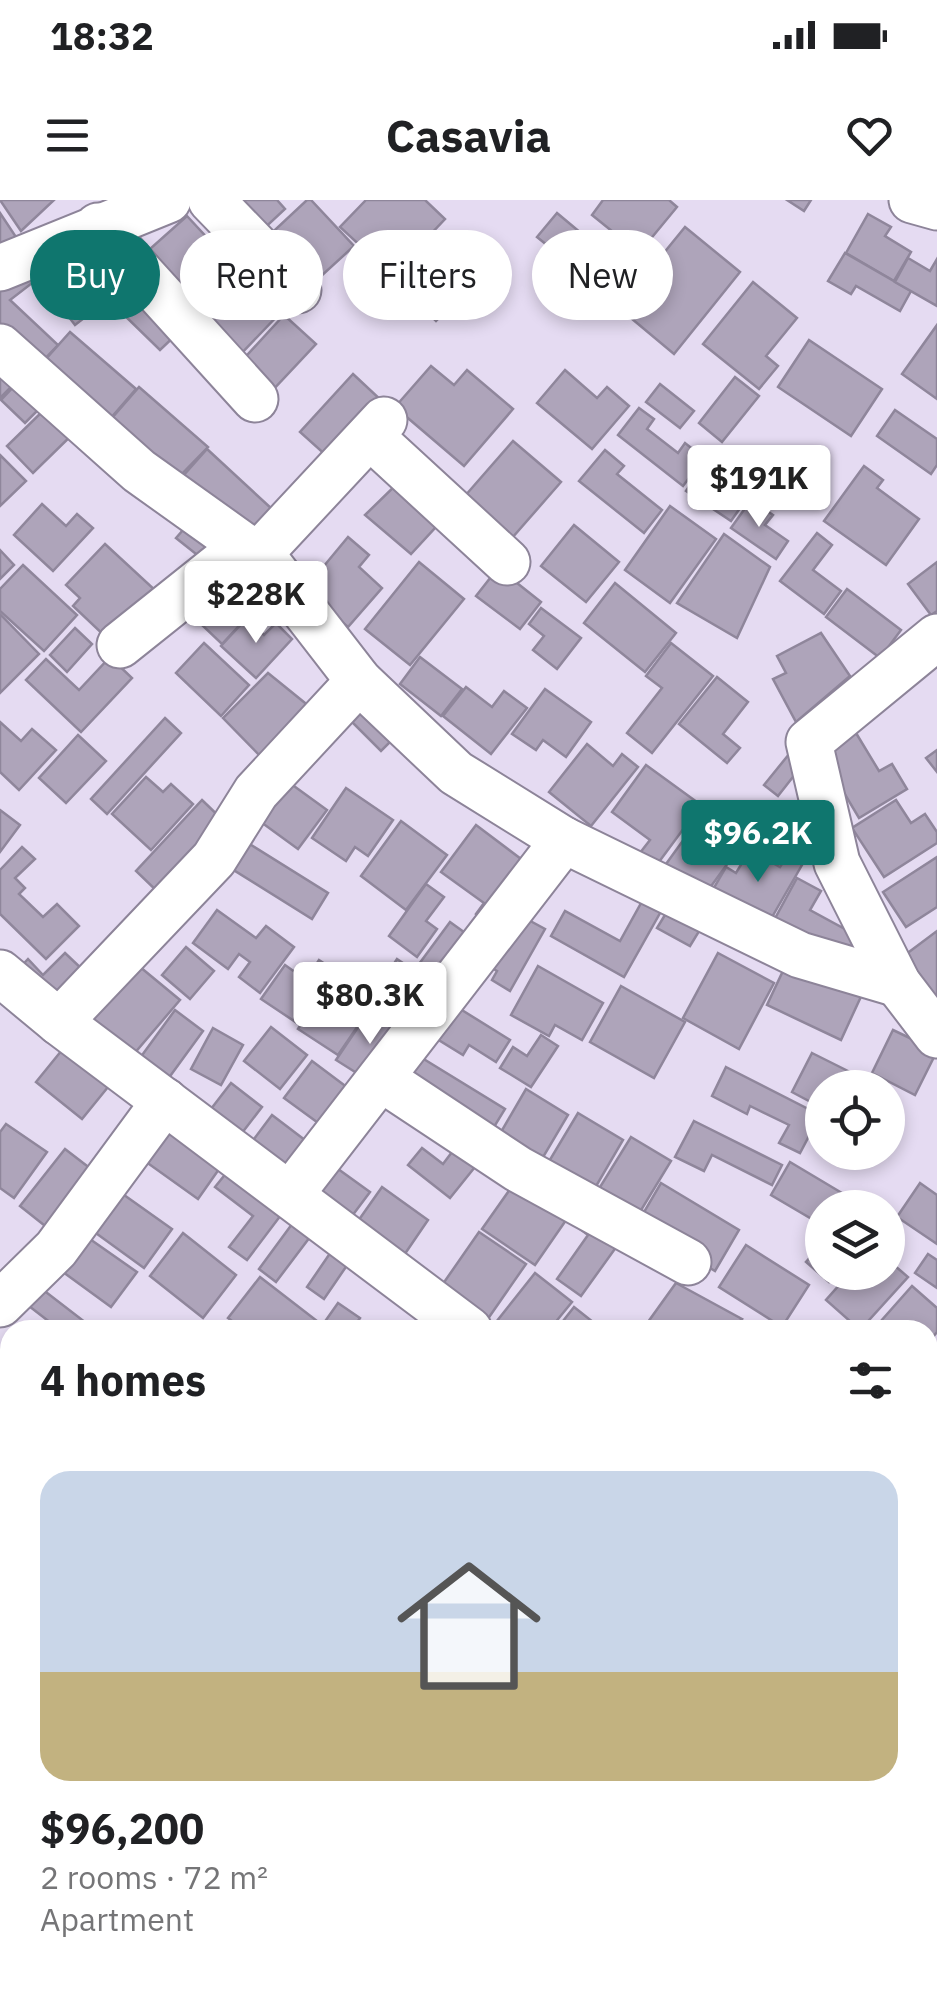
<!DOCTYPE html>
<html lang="en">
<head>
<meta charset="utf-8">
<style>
	:root { --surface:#fff; --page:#f6f6f6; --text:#202124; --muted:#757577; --line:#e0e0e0; --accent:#0f766e }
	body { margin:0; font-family:"IBM Plex Sans",sans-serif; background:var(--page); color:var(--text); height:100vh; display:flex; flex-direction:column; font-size:38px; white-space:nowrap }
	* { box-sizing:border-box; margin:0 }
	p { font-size:32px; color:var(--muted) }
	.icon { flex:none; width:55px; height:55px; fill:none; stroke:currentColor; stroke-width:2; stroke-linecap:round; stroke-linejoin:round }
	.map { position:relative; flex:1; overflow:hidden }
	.panel { position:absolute; left:0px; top:1120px; width:938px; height:670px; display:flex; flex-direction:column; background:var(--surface); border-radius:30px 30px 0 0; box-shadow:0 5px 15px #0003 }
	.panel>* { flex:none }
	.guide { position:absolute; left:30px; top:30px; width:878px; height:90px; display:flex; gap:20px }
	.tools { position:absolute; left:805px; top:870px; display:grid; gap:20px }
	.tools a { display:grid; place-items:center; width:100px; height:100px; border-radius:50%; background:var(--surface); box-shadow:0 5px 15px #0003; font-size:50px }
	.price { position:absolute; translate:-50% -85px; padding:0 22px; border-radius:10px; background:#fff; color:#222; font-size:32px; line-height:65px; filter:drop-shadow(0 2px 5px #0008) }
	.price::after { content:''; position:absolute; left:50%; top:60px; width:30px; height:22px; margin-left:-15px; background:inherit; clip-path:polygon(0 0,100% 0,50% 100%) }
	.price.active { background:var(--accent); color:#fff }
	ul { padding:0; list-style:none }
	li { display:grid; align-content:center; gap:20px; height:530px; padding:0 40px }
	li+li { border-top:2px solid var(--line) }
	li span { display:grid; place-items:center; height:310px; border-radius:30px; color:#555 }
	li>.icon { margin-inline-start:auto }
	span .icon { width:180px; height:180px; fill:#fffc; stroke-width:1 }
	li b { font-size:42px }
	h2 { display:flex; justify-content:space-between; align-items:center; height:120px; padding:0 40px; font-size:42px }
	.chip { padding:0 35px; border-radius:45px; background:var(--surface); box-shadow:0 5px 15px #0003; font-size:35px; line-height:90px }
	.chip.active { background:var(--accent); color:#fff }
	.status { display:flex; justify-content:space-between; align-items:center; height:70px; padding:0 50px; background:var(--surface); direction:ltr }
	.status svg { height:28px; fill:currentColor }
	header { display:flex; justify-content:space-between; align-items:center; height:130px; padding:0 40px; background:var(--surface); font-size:45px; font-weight:800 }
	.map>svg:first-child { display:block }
	.building { fill:#aea4ba; stroke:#8f869b; stroke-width:2.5 }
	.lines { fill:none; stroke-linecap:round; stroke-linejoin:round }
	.minor-casing { stroke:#8d8499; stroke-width:49 }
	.minor { stroke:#fff; stroke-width:45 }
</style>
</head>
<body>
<div class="status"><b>18:32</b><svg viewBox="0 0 49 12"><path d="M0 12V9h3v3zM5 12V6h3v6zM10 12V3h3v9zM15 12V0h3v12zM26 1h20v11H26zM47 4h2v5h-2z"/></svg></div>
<header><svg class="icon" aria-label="menu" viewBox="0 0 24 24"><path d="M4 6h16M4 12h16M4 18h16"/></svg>Casavia<svg class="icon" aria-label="heart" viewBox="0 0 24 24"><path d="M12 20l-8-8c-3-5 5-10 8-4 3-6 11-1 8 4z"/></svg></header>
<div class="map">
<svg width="937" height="1790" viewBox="0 0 937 1790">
	<rect width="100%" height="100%" fill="#e5dbf2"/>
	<g class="building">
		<path d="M0,0H54L21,31Z"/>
		<path d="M223,0H277L285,9L256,36Z"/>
		<path d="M307,0H311L354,46L307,89L262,42Z"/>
		<path d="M366,0H425L445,19L392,75L340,27Z"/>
		<path d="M603,0H669L677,7L639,53L592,15Z"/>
		<path d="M787,0H811L804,11Z"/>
		<path d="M0,13L16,37L0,47Z"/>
		<path d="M557,13L630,74L611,97L537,37Z"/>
		<path d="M868,14L891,27L885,36L911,52L894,81L846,53Z"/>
		<path d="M187,16L238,71L192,113L141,57Z"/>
		<path d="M685,27L740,72L674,154L619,108Z"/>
		<path d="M439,34L481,75L436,121L394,79Z"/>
		<path d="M81,39L120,90L75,125L36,74Z"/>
		<path d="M845,53L911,91L900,111L856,86L851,94L828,81Z"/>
		<path d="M908,58L930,71L937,59V106L895,82Z"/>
		<path d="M26,62L36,80L10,100L58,145L37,167L0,132V74Z"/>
		<path d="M244,76L281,112L237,158L200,121Z"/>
		<path d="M753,82L797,118L766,156L778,166L759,189L703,144Z"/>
		<path d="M142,92L181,130L160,150L122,113Z"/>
		<path d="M284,115L316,144L270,193L238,165Z"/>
		<path d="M937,125V199L902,174Z"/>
		<path d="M70,132L136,189L103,227L37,169Z"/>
		<path d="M809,140L882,189L851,236L778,187Z"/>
		<path d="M0,160L19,179L0,198Z"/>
		<path d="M431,166L454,185L467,170L513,209L464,266L395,207Z"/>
		<path d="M565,170L597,198L607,187L629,206L592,249L537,203Z"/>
		<path d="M353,174L382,201L329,258L300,232Z"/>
		<path d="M735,177L759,196L722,242L699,223Z"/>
		<path d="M21,179L45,203L25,223L1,200Z"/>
		<path d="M660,184L694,211L680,228L646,202Z"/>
		<path d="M139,187L208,247L173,283L105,226Z"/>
		<path d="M50,204L77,230L33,273L7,246Z"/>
		<path d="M639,208L654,219L647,229L678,253L685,243L704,258L683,286L618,235Z"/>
		<path d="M895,210L937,239V265L931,274L877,236Z"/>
		<path d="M513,241L561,282L512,338L464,297Z"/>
		<path d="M207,249L273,310L256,332L175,285Z"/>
		<path d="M605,250L624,266L617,274L662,310L644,333L579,281Z"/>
		<path d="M0,255L26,281L0,306Z"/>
		<path d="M705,264L721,275L716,281L745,301L731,321L686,291Z"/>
		<path d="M864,266L883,280L877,288L919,319L886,365L824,321Z"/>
		<path d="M402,279L446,316L411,354L365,315Z"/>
		<path d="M751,300L773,315L765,325L788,341L776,359L731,328Z"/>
		<path d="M42,304L66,326L77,314L93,328L53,371L14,335Z"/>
		<path d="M670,306L716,339L670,403L625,370Z"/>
		<path d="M190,322L218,345L201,358L176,338Z"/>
		<path d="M574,325L619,362L586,402L541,366Z"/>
		<path d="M817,333L832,345L813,370L841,391L824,414L780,381Z"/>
		<path d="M724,334L770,367L737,438L677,403Z"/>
		<path d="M348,337L369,355L359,367L382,388L348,427L304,390Z"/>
		<path d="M105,344L156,391L110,441L73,406L80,398L66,385Z"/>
		<path d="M0,350L14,365L0,379Z"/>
		<path d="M225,362L265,398L222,444L183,407Z"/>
		<path d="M419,362L464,399L410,465L365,429Z"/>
		<path d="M937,362V411L931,415L908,384Z"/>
		<path d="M23,365L77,415L44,451L0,411V389Z"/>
		<path d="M498,368L541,402L520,429L476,396Z"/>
		<path d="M615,383L676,433L645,472L584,423Z"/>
		<path d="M847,389L901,430L880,458L826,417Z"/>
		<path d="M541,408L581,438L557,469L533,450L544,436L529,424Z"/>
		<path d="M0,414L39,454L0,493Z"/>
		<path d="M247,418L264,435L276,423L292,439L256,478L221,446Z"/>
		<path d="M75,428L92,444L67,472L50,455Z"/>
		<path d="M821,433L850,476L796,522L773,479L786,473L777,456Z"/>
		<path d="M204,443L249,485L221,516L176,473Z"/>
		<path d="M671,443L713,476L652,553L627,533L662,488L646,476Z"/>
		<path d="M110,457L132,478L81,532L26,480L46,459L79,490Z"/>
		<path d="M420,457L462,489L441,516L400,484Z"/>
		<path d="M268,473L310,507L266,562L223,518Z"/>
		<path d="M717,477L748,502L723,534L740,548L727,563L679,524Z"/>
		<path d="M466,487L492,507L504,491L527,508L491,554L443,516Z"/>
		<path d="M362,489L403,529L381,551L341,511Z"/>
		<path d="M545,489L591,522L566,557L543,540L536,550L512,534Z"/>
		<path d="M165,518L181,533L107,614L91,599Z"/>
		<path d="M0,522L21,541L32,529L56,550L19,590L0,572Z"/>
		<path d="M853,528L879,571L892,564L907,589L859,618L818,549Z"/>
		<path d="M78,535L106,561L66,603L39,578Z"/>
		<path d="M587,544L613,566L622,554L638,567L591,626L549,592Z"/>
		<path d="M794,548L807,559L778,596L764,585Z"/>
		<path d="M937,550V572L926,558Z"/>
		<path d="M646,565L701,605L653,670L636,658L650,640L612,612Z"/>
		<path d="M276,573L327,610L298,649L247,612Z"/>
		<path d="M146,577L163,592L171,584L193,604L151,650L112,614Z"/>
		<path d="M346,588L393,620L368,656L355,647L346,661L312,638Z"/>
		<path d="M202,600L228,625L162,696L136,671Z"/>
		<path d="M896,600L911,623L925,614L937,632V643L884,677L852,628Z"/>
		<path d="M0,610L20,625L0,652Z"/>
		<path d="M401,621L447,655L406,710L361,676Z"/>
		<path d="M476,625L533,668L491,725L476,714L484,703L441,672Z"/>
		<path d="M692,628L711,642L715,638L736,652L701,700L661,671Z"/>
		<path d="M248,643L328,693L312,719L232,669Z"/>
		<path d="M22,647L35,659L15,678L25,688L19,694L43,717L57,704L79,726L46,759L0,714V670Z"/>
		<path d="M750,650L780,667L787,656L802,665L768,724L712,691L726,667L736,673Z"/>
		<path d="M937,657V707L906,727L883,692Z"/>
		<path d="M797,678L821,691L810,710L876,746L861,772L772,724Z"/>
		<path d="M426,684L444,697L426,721L437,729L417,757L389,736Z"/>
		<path d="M645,696L664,706L624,777L551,736L565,711L620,741Z"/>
		<path d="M217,710L256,738L266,726L294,747L260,793L239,777L250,762L239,754L228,769L193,743Z"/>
		<path d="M510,710L545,729L510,791L492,780L497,771L481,762Z"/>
		<path d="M668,710L701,728L690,746L657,728Z"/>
		<path d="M450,722L475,740L444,782L419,764Z"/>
		<path d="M937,731V794L923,804L905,755Z"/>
		<path d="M186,747L214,771L190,799L162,775Z"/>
		<path d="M65,753L82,769L47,806L14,774L28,759L43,775Z"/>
		<path d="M718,753L774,783L739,849L683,818Z"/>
		<path d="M790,756L864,790L841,840L767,805Z"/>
		<path d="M128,757L180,800L133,855L81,812Z"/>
		<path d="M397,759L440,788L425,811L382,782Z"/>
		<path d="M319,760L334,770L297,823L261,799L285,765L306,780Z"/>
		<path d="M538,766L603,803L582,840L555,825L549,836L511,815Z"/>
		<path d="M621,786L685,822L654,878L590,842Z"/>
		<path d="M344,799L366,814L338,855L298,829L315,803L333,815Z"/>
		<path d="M449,802L510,840L496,862L469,845L463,855L429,834Z"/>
		<path d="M175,810L203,831L168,879L140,858Z"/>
		<path d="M369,811L404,834L371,882L336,860Z"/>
		<path d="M271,827L307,855L280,889L244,861Z"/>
		<path d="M213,828L243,845L221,885L191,869Z"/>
		<path d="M893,830L937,851L915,895L872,873Z"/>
		<path d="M541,835L558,846L531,887L500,868L513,847L527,856Z"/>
		<path d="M71,839L117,876L82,919L36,882Z"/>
		<path d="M409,850L505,909L486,940L390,880Z"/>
		<path d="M812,853L868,881L865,888H822V908L792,892Z"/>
		<path d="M312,861L360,897L332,933L284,898Z"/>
		<path d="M726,867L820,915L800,953L779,943L789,925L750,906L747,914L712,896Z"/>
		<path d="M231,883L262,907L235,942L204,918Z"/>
		<path d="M526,889L568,915L536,969L494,944Z"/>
		<path d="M578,913L623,940L588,1000L542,973Z"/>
		<path d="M272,915L318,950L290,985L245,951Z"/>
		<path d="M694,921L782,965L772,985L712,955L704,971L675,957Z"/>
		<path d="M168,922L224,962L198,999L142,959Z"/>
		<path d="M6,924L47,952L14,998L0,988V932Z"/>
		<path d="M631,937L671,961L632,1025L592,1000Z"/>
		<path d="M461,940L483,957L450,998L408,965L422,948L443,964Z"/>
		<path d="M65,949L104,979L59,1037L20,1006Z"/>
		<path d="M327,961L370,992L343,1028L300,997Z"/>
		<path d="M790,962L867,1008H822V1025L771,995Z"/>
		<path d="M232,966L287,1007L247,1060L229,1047L253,1016L215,987Z"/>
		<path d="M520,975L573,1010L535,1065L482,1029Z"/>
		<path d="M661,983L739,1030L715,1071L637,1024Z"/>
		<path d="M920,983L937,995V1044L897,1017Z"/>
		<path d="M110,985L172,1029L144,1068L82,1023Z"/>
		<path d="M382,987L428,1020L398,1064L351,1031Z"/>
		<path d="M295,1020L313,1033L276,1082L259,1069Z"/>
		<path d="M576,1026L622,1039L581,1096L557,1079L588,1035Z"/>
		<path d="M77,1030L137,1072L111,1107L52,1064Z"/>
		<path d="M479,1032L526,1064L485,1123L438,1091Z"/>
		<path d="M183,1033L236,1075L203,1118L150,1076Z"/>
		<path d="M822,1044V1072H838L829,1082L806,1062Z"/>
		<path d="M746,1045L809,1085L782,1127L719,1087Z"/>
		<path d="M335,1046L352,1058L324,1099L307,1087Z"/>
		<path d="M928,1054L937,1060V1088L915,1073Z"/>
		<path d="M888,1060L908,1077L860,1130L826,1100L849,1074L863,1086L874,1072H888Z"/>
		<path d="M535,1073L572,1102L549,1130H497L493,1126Z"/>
		<path d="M260,1077L317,1121L311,1130H244L228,1118Z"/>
		<path d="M29,1079L94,1129V1130H60L16,1096Z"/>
		<path d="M676,1083L742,1119L731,1130H660L648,1122Z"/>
		<path d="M912,1086L937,1108V1132L928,1143V1130H873Z"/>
		<path d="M338,1103L360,1118L352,1130H319Z"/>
		<path d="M574,1107L603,1130H556Z"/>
		<path d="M934,1150L937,1153V1188L928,1178V1156Z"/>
		<path d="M10,1183V1225L0,1239V1196Z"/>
		<path d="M928,1244L937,1256V1316L928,1324Z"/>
		<path d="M10,1268V1308L0,1297V1279Z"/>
		<path d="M937,1321V1345L928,1333V1328Z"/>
		<path d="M10,1396V1425L0,1428V1399Z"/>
		<path d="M10,1537V1585L4,1586L0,1538Z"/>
		<path d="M928,1587L937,1605L928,1610Z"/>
		<path d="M10,1614V1645L0,1646V1615Z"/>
		<path d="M937,1636V1716L928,1717V1640Z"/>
		<path d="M0,1688L7,1721L0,1722Z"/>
		<path d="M4,1727L10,1751V1780L17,1781L0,1785V1728Z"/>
		<path d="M937,1740V1778L928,1764V1741Z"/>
		<path d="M188,1780H237L244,1790H196Z"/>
		<path d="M319,1780H349L335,1790H326Z"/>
		<path d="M391,1780H489L496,1790H480L477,1786L472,1790H393L388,1782Z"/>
		<path d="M527,1780H626L633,1790H512Z"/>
		<path d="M762,1780H805L792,1790H770Z"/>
		<path d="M823,1780H903L910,1790H824L828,1786Z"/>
	</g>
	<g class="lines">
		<g class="minor-casing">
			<g id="minor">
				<path d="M211,0L298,90"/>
				<path d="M912,0L937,7"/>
				<path d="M98,26L255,199"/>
				<path d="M0,68L168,0"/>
				<path d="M0,147L139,271L244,346L260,353L359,481L456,573L564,640L800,755L898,784"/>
				<path d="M370,236L507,362"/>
				<path d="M260,353L384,220"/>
				<path d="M937,437L809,542L837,663L898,784L937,835"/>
				<path d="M120,445L244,346"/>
				<path d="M0,773L59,822L469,1130"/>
				<path d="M59,822L214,659L256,592L359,481"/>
				<path d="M382,879L518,969L688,1062"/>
				<path d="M290,995L564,640"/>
				<path d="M0,1104L56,1049L165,901"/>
				<path d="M0,1511L10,1510"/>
				<path d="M0,1652L10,1650"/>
				<path d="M928,1722H937"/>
				<path d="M634,1780L641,1790"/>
				<path d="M684,1790L697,1780"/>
			</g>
		</g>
		<use href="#minor" class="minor"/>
	</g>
</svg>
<div class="tools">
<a><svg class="icon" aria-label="locate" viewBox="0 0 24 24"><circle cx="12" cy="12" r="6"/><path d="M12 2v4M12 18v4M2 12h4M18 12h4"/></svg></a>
<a><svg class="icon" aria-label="layers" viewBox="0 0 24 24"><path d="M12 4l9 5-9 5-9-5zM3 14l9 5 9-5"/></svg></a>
</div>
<b class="price" style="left:759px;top:330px">$191K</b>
<b class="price" style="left:256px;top:446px">$228K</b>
<b class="price active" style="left:758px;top:685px">$96.2K</b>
<b class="price" style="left:370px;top:847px">$80.3K</b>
<div class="guide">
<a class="chip active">Buy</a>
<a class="chip">Rent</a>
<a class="chip">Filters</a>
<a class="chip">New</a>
</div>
<section class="panel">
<h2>4 homes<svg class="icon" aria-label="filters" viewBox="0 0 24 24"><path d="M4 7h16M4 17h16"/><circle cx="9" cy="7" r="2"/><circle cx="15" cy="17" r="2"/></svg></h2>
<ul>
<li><span style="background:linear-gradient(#c9d6e8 65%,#c2b280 0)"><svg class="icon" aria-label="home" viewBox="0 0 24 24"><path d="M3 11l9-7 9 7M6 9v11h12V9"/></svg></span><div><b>$96,200</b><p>2 rooms · 72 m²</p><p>Apartment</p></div></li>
</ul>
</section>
</div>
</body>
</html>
